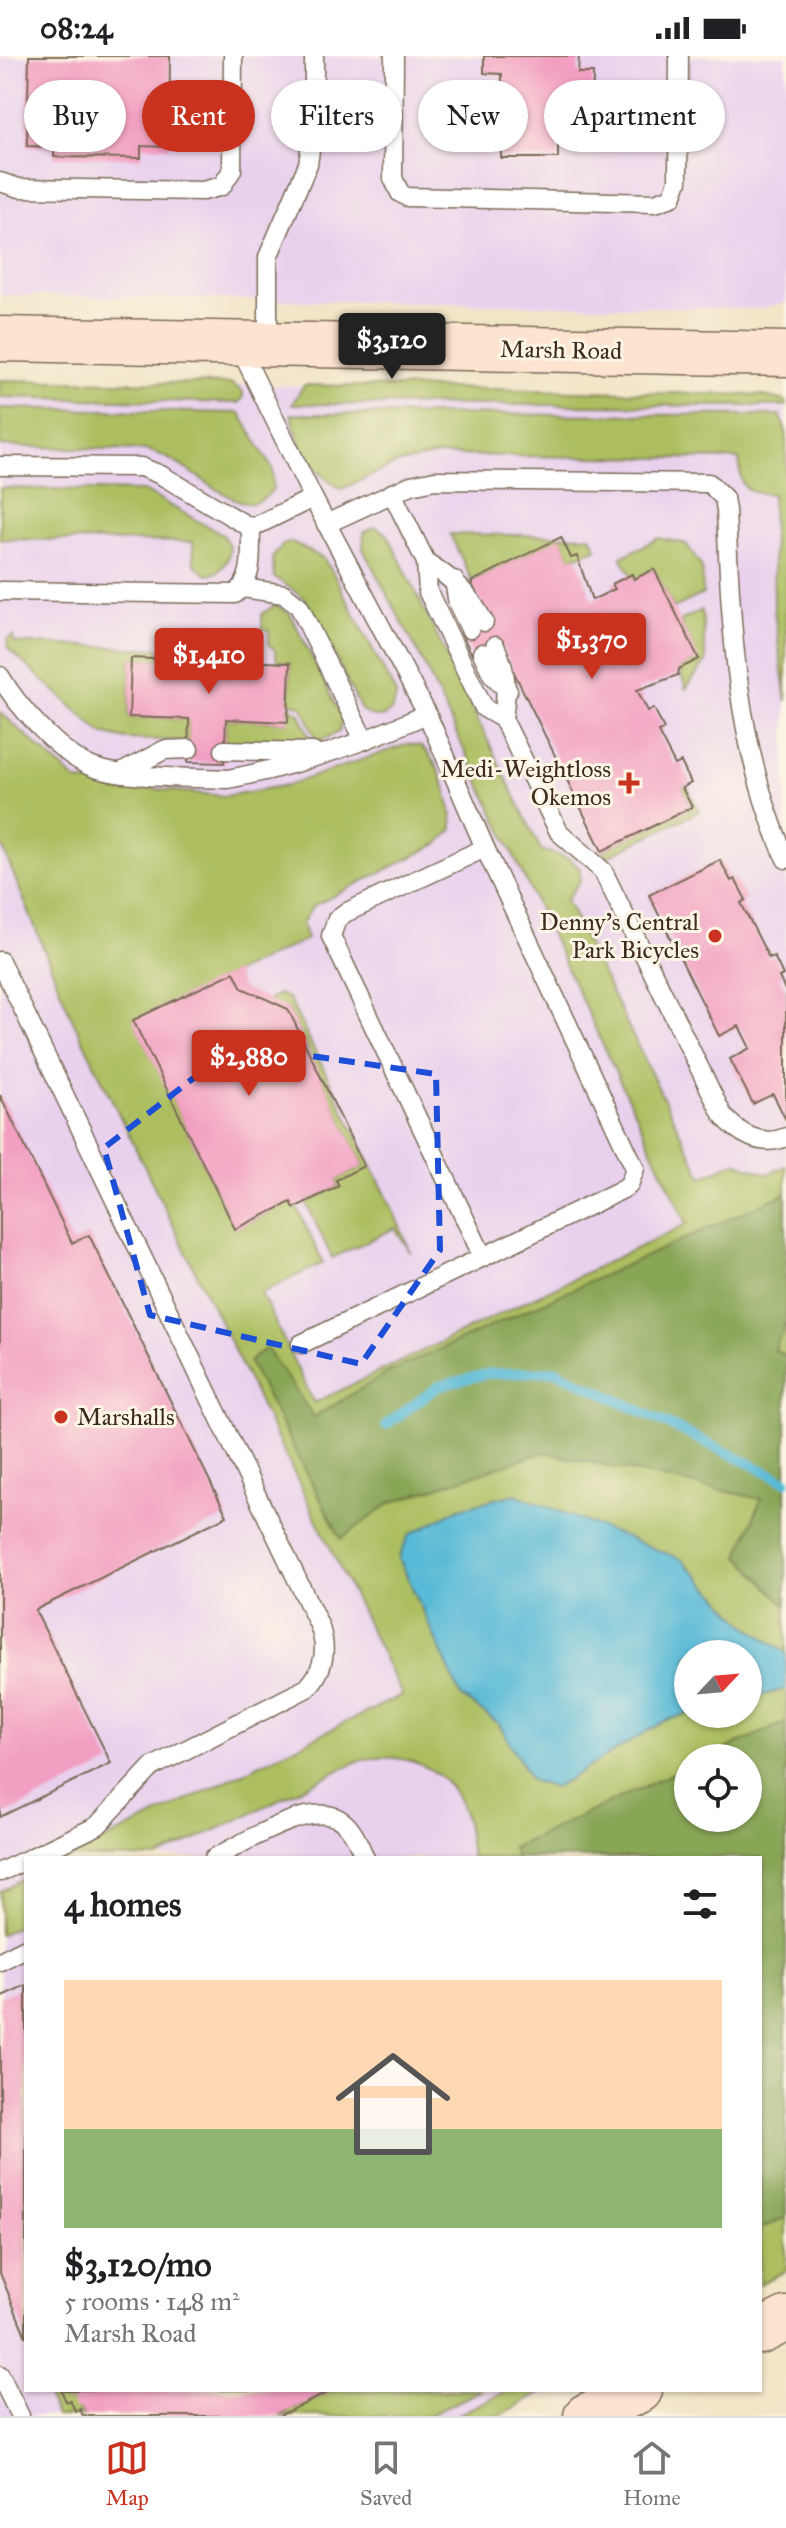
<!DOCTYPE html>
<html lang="en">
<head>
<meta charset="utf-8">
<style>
	:root { --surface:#fff; --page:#f2f2f2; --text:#202124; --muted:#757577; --line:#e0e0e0; --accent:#c8321e }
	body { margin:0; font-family:"IM FELL Great Primer",serif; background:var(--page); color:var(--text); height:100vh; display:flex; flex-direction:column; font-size:30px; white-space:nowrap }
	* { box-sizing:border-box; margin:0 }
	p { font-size:26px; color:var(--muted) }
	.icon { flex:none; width:44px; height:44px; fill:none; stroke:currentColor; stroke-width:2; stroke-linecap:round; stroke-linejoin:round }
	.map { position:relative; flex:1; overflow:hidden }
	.details { position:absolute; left:24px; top:1800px; width:738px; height:536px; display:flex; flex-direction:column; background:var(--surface); border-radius:0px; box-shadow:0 2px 6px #0004 }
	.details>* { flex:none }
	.guide { position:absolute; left:24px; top:24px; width:738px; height:72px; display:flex; gap:16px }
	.needle { width:52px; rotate:64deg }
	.buttons { position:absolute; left:674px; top:1584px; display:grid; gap:16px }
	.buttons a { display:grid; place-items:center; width:88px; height:88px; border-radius:50%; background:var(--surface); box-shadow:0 2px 6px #0004; font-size:40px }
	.price { position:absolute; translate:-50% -68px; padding:0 18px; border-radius:8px; background:var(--accent); color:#fff; font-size:26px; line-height:52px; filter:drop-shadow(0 2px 4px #0008) }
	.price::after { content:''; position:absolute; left:50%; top:48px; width:24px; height:18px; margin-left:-12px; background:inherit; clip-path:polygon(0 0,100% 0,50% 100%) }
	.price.selected { background:#222; color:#fff }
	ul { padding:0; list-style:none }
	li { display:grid; align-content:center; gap:16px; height:424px; padding:0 40px }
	li span { display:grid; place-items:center; height:248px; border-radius:0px; color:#555 }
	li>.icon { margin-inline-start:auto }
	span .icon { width:144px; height:144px; fill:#fffc; stroke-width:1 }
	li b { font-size:34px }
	h2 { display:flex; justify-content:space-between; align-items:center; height:96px; padding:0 40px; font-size:34px }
	.chip { padding:0 28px; border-radius:36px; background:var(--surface); box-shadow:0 2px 6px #0004; font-size:28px; line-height:72px }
	.chip.selected { background:var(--accent); color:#fff }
	.status { display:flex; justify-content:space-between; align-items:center; height:56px; padding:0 40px; background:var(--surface); direction:ltr }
	.status svg { height:22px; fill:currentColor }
	.menu { display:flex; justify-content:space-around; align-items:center; height:112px; border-top:2px solid var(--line); background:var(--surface); font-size:22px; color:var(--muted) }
	.menu a { display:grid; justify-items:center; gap:4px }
	.menu .selected { color:var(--accent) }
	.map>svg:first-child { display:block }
	.built { fill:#e9d1ed }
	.green { fill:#acbe61; stroke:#747440; stroke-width:2; fill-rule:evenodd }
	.forest { fill:#89a557; stroke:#62683a; stroke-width:2 }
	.water { fill:#59bad7; stroke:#4a727a; stroke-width:2 }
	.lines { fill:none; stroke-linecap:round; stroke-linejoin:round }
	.stream { stroke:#59bad7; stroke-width:10 }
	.building { fill:#f29fc1 }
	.lane-casing { stroke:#7b6b59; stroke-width:21 }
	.secondary-casing { stroke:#7b6b59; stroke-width:47 }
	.lane { stroke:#fff; stroke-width:18 }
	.secondary { stroke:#fde4d1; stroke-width:44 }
	.marked { fill:none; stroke:#1d4ed8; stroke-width:6; stroke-dasharray:16 10; stroke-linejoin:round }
	.poi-dot { fill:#c8321e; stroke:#fcf5e5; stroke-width:3 }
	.labels { text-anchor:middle; stroke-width:6; stroke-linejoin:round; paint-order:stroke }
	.street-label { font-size:24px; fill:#3b2a1e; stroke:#fcf5e5 }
	.poi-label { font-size:24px; fill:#3b2a1e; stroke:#fcf5e5; text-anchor:end }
</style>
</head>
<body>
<div class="status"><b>08:24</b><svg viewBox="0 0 49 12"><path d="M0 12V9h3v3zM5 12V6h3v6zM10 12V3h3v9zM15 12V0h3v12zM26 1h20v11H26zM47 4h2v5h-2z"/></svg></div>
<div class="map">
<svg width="786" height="2360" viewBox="0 0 786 2360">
	<rect width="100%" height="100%" fill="#fcf5e5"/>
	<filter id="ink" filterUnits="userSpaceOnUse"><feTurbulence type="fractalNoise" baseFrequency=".0125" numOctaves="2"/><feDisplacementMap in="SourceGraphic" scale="16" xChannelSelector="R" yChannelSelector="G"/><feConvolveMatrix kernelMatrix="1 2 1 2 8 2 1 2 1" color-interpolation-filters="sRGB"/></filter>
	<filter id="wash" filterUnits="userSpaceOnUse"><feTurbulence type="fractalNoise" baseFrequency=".006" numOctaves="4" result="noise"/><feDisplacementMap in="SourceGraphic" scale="32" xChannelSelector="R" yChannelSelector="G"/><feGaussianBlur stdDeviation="1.8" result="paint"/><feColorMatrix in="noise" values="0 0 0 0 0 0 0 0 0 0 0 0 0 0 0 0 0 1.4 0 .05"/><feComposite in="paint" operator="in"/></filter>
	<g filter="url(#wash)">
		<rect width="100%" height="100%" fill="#f1e5c7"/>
		<g class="built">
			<path d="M0,0H786V246L760,253L0,239Z"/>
			<path d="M0,324L760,339L786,345V1121L270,1369L424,1682L493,1802H26V2334H553L500,2360H0Z"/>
		</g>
		<g class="green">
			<path d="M0,324L232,328L243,336V342L238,347L0,341Z"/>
			<path d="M304,329L760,339L786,345V350L292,348Z"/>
			<path d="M0,352L240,357L273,414V433C267,441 258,449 246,447C215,439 182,402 145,394L0,390Z"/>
			<path d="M291,358L780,359L786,375V645L774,554L772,438C741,436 742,433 739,403L439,399L396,408L342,433C312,418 298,389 291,358Z"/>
			<path d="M0,432L144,435L223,479L230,492C229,505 222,517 207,519L194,508L193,486L0,483Z"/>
			<path d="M376,471L388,479L541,794L570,803L580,813V825L566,844L702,1121L735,1106L767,1118L786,1110V1597L746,1569L681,1503L399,1502L461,1640L499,1668L531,1724L554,1732L666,1664L688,1658H748V1643L786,1633V2215L760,2228V1802H471C469,1788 468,1772 464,1758C450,1710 402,1694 358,1705L158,1802H68L402,1639L71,960L0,785V656L77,725L225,740L288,729L408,688L420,690C441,706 452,748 453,773L438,788L313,850L302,867L307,883L134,964L235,1173L291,1146L297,1151L323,1207L261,1237L314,1347L687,1168L420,600L363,493L364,476ZM688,1702H748V1762H688Z"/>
			<path d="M450,478L591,480L597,493L571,502L561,482L472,525Z"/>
			<path d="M659,482L686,488L702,511L703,538L674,552L654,514L634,523L621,501Z"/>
			<path d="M292,486L323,502L332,515L396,638C395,660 378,668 361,654L313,554L304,542L274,521L272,502L283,489Z"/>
			<path d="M275,549L290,557L342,662L339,676L318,686L302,650L289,646L290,607L277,606L275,594L269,589V574L262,573V558Z"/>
			<path d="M702,554L706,606L686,633L679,613L698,603L680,565Z"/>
			<path d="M13,580L14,587L158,593L168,603H131L129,661L189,663V685L126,683L102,677L8,593L7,584Z"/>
			<path d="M289,651L299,656L313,687H225L226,663L287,666Z"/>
			<path d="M687,730L699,755L605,802L602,795L692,751L682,732Z"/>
			<path d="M279,938L289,943L390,1147L411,1197L395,1172L332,1202L306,1146L339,1130L336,1124L364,1110L288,953L269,946L268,944Z"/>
			<path d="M26,1822V1866L0,1879V1835Z"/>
			<path d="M44,2334H61L66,2345L70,2344L83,2360H56Z"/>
			<path d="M333,2334H482L428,2360H280Z"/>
			<path d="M509,2334H544L500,2360H455Z"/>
		</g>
		<g class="forest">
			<path d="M786,1137V1265L775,1294L786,1301V1550L739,1500L761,1443L544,1396L390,1447L341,1483L249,1306L266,1292L314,1361L387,1317Z"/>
			<path d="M786,1666V2161L760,2173V1802H516L512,1792L688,1710V1762H748V1702H705Z"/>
		</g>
		<path class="water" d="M515,1438L681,1503L746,1569L786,1597V1633L748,1643V1598H688V1658L666,1664L554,1732L531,1724L499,1668L461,1640L399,1502L409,1479L460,1452Z"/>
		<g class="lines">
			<path class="stream" d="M386,1369L439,1330L486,1318L557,1315L786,1425"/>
		</g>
		<g id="blocks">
			<g class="building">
				<path d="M29,0H170L169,91L141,90V102L54,101V91L27,90Z"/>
				<path d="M484,0H579L578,17H593L592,83L558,82V102H501L502,18L484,17Z"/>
				<path d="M561,481L571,502L577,500L592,544L615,533L612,528L632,518L634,523L654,513L699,603L679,613L678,619L637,634L648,655L654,652L664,673L658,676L675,709L681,706L691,727L682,732L692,751L602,795L500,588L473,601L461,577L489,563L471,526Z"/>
				<path d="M176,597L238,599V605L290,607L288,666L226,663L224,707L188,706L189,663L129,661L131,602L175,604Z"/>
				<path d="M720,804L731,825L735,823L746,844L741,847L769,902L774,900L783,919L779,921L786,936V1064L773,1038L753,1048L730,1003L750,992L739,970L719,980L649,839Z"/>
				<path d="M234,916L242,932L288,953L364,1110L336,1124L339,1130L294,1152L291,1146L235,1173L133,964Z"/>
				<path d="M0,1039L72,1187L89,1179L227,1460L35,1554L111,1707L0,1761Z"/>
				<path d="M26,1929V2281L0,2217V1941Z"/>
				<path d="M61,2334H333L279,2360H83L80,2353L76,2356L70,2344L66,2346Z"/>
			</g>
		</g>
	</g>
	<g filter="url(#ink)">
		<use href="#blocks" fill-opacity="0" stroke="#7b6b59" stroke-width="2"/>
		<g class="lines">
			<g class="lane-casing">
				<g id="lane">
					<path d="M394,0L393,122L400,137L407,141L655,147L672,141L678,125L679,0"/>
					<path d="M0,126L19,132L203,135L222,130L232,114L233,0"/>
					<path d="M238,288L313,442L427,658L485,792L345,857L337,863L331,880L483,1201L301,1288"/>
					<path d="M268,289V201L308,108L314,68V0"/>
					<path d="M0,410L141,411L161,419L251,472"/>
					<path d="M392,437L426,506L428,536L484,652L503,663L559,776L603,815L722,1058C737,1077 761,1092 786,1081"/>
					<path d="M326,468L411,429L435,424L709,427L724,442L726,454C731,574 736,691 786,803"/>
					<path d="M251,472L313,442"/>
					<path d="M426,506C453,523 469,537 484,566"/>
					<path d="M454,524L458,548L470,573"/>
					<path d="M243,532L284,538L299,550L364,684"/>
					<path d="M0,535L235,538C255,523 250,495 251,472"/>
					<path d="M495,590C508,616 507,635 503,663"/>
					<path d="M482,597L492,618L508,635"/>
					<path d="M0,620C17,650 60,698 92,711C123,723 192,721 228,723C297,710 363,687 427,658"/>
					<path d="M224,694L313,696"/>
					<path d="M123,716L164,694L189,693"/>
					<path d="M0,905L319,1569C328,1593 325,1613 307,1632L152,1711L97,1770L30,1802"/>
					<path d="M483,1201L621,1134L629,1129L635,1112L485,792"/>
					<path d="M214,1802C245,1787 311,1742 342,1765C354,1774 359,1789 365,1802"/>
					<path d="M0,1816L26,1804"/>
					<path d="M0,1905L26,1892"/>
					<path d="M0,2319L20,2360"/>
				</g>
			</g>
			<g class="secondary-casing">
				<g id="secondary">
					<path d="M0,283L786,298"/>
					<path d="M760,2276L786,2263"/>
					<path d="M586,2360L640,2334"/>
				</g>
			</g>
			<use href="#lane" class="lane"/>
			<use href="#secondary" class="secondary"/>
		</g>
	</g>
	<path class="marked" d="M236,989L436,1018L440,1194L361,1308L150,1259L104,1092Z"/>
	<g class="poi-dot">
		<path d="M625 715h8v8h8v8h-8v8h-8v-8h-8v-8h8z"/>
		<circle cx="715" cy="880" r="8"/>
		<circle cx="61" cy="1361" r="8"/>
	</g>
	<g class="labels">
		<g class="street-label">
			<text transform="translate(561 294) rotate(1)" y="8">Marsh Road</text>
		</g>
		<g class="poi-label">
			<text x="611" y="721">Medi-Weightloss<tspan x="611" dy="28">Okemos</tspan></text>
			<text x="699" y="874">Denny's Central<tspan x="699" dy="28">Park Bicycles</tspan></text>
			<text x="77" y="1369" text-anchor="start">Marshalls</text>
		</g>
	</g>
</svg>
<div class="buttons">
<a><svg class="needle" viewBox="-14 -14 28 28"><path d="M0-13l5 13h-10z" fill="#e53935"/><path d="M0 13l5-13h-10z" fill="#757577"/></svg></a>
<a><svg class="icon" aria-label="locate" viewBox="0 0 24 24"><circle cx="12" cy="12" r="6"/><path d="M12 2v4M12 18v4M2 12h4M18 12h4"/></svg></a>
</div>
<b class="price selected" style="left:392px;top:325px">$3,120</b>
<b class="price" style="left:592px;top:625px">$1,370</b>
<b class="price" style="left:209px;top:640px">$1,410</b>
<b class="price" style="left:249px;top:1042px">$2,880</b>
<div class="guide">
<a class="chip">Buy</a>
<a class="chip selected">Rent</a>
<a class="chip">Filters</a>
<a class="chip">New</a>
<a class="chip">Apartment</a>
</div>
<section class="details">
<h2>4 homes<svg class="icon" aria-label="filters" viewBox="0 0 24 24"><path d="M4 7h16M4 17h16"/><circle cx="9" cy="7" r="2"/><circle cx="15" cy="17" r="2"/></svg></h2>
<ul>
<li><span style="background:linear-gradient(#ffd9b3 60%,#8fb573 0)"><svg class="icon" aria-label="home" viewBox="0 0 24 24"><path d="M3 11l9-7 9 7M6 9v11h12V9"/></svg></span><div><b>$3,120/mo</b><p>5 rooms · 148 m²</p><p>Marsh Road</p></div></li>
</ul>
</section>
</div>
<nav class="menu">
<a class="selected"><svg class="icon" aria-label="map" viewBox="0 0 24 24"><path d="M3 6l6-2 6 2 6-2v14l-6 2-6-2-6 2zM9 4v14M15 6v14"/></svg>Map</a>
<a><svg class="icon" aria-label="saved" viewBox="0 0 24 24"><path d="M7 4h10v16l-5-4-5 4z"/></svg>Saved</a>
<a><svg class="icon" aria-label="home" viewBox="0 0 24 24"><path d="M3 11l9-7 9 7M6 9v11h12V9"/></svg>Home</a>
</nav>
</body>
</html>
